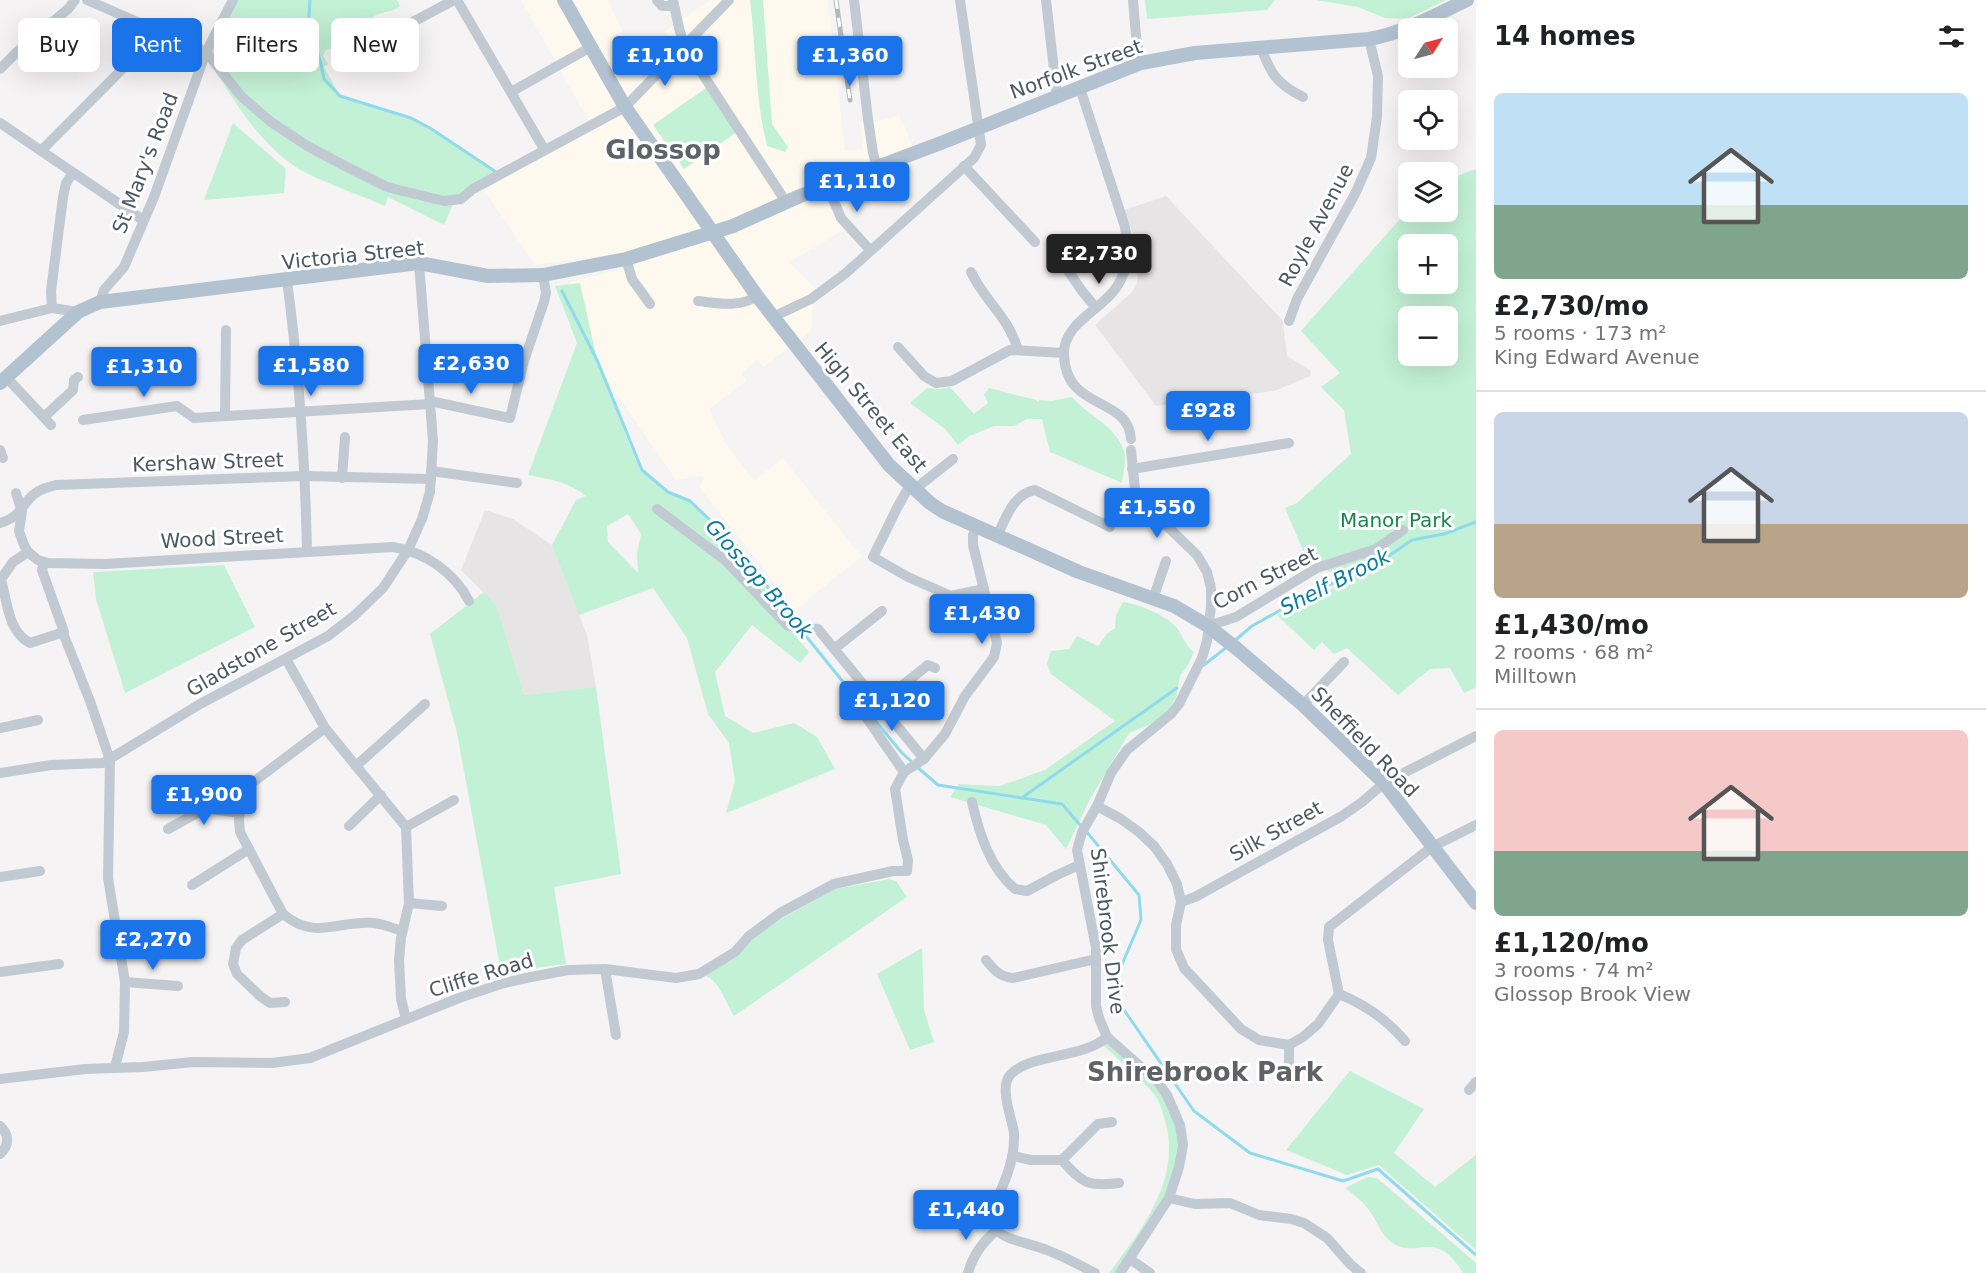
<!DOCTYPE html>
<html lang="en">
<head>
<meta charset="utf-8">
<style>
	:root { --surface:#fff; --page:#f6f6f6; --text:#202124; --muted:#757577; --line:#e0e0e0; --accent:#1a73e8 }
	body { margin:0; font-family:"DejaVu Sans",sans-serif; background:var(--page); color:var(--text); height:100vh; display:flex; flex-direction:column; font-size:22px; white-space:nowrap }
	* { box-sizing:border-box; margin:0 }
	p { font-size:20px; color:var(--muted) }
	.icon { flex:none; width:33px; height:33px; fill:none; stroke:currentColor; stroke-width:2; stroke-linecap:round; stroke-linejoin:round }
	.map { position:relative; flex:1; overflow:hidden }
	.panel { display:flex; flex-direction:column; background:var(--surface); width:510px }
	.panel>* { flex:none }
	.hud { position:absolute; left:18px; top:18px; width:570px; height:54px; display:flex; gap:12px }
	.needle { width:39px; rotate:54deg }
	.fabs { position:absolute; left:1398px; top:18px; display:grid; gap:12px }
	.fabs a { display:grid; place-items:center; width:60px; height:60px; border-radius:9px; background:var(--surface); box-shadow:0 6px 24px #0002; font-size:30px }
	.price { position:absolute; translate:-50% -51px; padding:0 14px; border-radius:6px; background:var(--accent); color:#fff; font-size:20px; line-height:39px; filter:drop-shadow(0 2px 3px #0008) }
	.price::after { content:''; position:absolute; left:50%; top:36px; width:18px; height:14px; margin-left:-9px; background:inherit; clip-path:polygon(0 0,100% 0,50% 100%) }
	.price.current { background:#222; color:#fff }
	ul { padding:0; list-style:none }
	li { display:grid; align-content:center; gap:12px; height:318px; padding:0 18px }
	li+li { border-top:2px solid var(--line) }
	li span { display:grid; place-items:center; height:186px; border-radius:9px; color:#555 }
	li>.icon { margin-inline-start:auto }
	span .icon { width:108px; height:108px; fill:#fffc; stroke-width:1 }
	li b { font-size:26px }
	h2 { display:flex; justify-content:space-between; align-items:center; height:72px; padding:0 18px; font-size:26px }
	.tag { padding:0 21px; border-radius:9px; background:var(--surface); box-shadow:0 6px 24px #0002; font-size:21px; line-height:54px }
	.tag.current { background:var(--accent); color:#fff }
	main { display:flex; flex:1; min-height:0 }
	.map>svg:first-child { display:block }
	.commercial { fill:#fdf9ef }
	.education { fill:#e6e4e5 }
	.green { fill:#c3f1d5; fill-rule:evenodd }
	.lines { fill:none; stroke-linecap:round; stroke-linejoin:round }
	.stream { stroke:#90daee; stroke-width:3 }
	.minor { stroke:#c1cad2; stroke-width:10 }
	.major { stroke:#b3c2d1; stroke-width:14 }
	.rail-casing { stroke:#b5b8bd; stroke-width:5 }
	.rail { stroke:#fff; stroke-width:3; stroke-dasharray:9; stroke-linecap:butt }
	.labels { text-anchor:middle; stroke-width:6; stroke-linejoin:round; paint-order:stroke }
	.street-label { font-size:20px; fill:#4a5661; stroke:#fff }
	.park-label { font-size:20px; fill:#17864f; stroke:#fff }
	.water-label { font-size:21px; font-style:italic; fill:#0c7c9b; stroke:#fff }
	.district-label { font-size:26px; font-weight:bold; fill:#5f6368; stroke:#fff }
</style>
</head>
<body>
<main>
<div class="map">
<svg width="1476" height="1273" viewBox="0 0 1476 1273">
	<rect width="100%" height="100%" fill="#f5f3f3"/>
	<path class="commercial" d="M521,0H608L647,85L679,53L664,32L710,0H828L845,151L863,149L860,122H875L899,115L906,129L915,154L905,158L911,176L890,201L873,208L867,198L839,210L849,227L789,262L815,288L811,331L764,367L757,360L742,373L746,381L709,409L725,442L754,481L783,458L862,557L814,594L797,611L699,487L704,478L702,476L676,480L608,382L570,282L620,270L616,254L535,265L484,190L593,129Z"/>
	<g class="education">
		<path d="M1166,196L1283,321L1287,356L1311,371L1310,376L1274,391L1156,406L1095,325L1132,292L1137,283L1140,252L1124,210Z"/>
		<path d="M485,510L513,519L552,545L587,635L596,687L524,695L497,606L461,570Z"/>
	</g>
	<g class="green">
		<path d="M233,0H397L400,6C392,14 373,10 367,24C366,28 367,33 365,38H360L357,45L348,47L339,44L325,51L323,56L328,64L324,67L340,96L411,118L430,128L500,175L461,199L387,187L271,122L206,52Z"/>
		<path d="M750,0H763L772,124L788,147L785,152L767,146C755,99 756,48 750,0Z"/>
		<path d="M1145,0H1275L1267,10L1147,19Z"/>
		<path d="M1316,0H1446L1407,19L1385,18L1358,7Z"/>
		<path d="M214,69L267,125L307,152L388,191L453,204L444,225L388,197L385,206C360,195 333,186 308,174C266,153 238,107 214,69Z"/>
		<path d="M706,88L737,132L684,169L653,125Z"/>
		<path d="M233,123L286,169L284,193L204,200Z"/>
		<path d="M1476,169V687L1464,693L1450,668L1430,669L1398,695L1347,648L1334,654L1322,642L1314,650L1277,615L1345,582L1305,555L1285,508L1297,503L1351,454L1344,410L1321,387L1340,373L1301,331L1408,210V212H1448V179ZM1408,244H1448V284H1408ZM1408,316H1448V356H1408Z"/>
		<path d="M580,283L597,360L630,446L642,470L668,492L690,501L735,544L764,584L768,601L809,652L800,663L752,625L715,672L725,716L753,733L794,723L817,737L835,769L726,813L735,781L729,743L708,714L687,638L653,588L579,615L552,545L576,500L586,496C569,482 549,479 528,475L577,343L555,286ZM628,514L641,534L637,554L638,573L608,542L607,526Z"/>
		<path d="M950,387L974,414L988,403L984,395L989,388L1036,400L1039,402V400L1052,401L1072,397C1089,417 1119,427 1125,455C1126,463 1123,475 1122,483L1050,452L1042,419H1027L1014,426H994L969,436L958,445L945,429L910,403L927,388L942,389Z"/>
		<path d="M224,565L255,627L125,693L96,599L93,572Z"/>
		<path d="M484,592L497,606L524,695L596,687L621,874L554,887L566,964L501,972L457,733L430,634Z"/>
		<path d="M1123,602C1138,604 1165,615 1175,626C1183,634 1183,644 1194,652L1188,665L1180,676L1176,698L1164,716L1147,726L1129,733L1089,801L1066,849L1046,825L950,797L959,784L1000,786L1045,770L1115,721L1051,674L1047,664L1051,651L1069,649L1077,636L1098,646L1107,634L1115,628L1116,615Z"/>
		<path d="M890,879L896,881L907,897L734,1016C725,1002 721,982 704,975L737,957L753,939L772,924L835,889Z"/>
		<path d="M922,948L924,1010L934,1042L910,1050L877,974Z"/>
		<path d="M1107,1037L1158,1082L1180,1125L1173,1185L1120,1273H1109C1141,1231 1178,1184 1167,1128C1164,1117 1161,1103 1154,1094C1138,1075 1118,1060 1101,1043Z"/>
		<path d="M1350,1071L1424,1109L1394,1153L1435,1187L1476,1155V1250L1379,1165L1347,1175L1286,1150Z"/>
		<path d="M1368,1177L1377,1178L1476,1263V1273H1463C1457,1262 1445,1248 1431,1247C1418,1246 1406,1252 1394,1244C1381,1236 1378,1222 1369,1210C1362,1201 1354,1194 1345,1188Z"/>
	</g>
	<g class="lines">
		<g class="stream">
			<path d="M310,0L308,31L320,60L324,79L340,96L411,118L430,128L496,172"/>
			<path d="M562,291L597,360L642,470L668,492L690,501L735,544L795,623"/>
			<path d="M801,630L861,704"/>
			<path d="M1233,642L1252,626L1318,589L1368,570L1412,540L1444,534L1476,522"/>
			<path d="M1204,665L1228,646"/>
			<path d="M873,718L902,753L912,762"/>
			<path d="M917,767L938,785L1062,804L1081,826"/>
			<path d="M1023,797L1177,688"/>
			<path d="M1086,831L1139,895L1141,920L1117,976L1115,997L1194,1111L1250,1153L1343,1181L1378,1169L1476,1255"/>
		</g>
		<g class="minor">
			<path d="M87,0L206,52L241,96L271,122L309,147L347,167L387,187L444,201L461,199L473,189L625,107L729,0"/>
			<path d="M457,0L544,149"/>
			<path d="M657,0L662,6H674"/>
			<path d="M673,0L679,28L685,47L786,202"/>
			<path d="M854,0L868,119L873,153L877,167"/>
			<path d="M1046,0L1057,96"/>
			<path d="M1133,0L1136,36L1141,63"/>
			<path d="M1261,48C1271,74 1277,84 1303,97"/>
			<path d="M362,49L454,0"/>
			<path d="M0,69L18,51L68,9L75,0"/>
			<path d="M1080,88L1125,227C1129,248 1129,270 1116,288C1100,311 1063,323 1064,355C1066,412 1128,395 1131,439"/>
			<path d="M511,92L591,47"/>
			<path d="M0,123L143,220"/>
			<path d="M41,151L160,31"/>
			<path d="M964,166L1035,242"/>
			<path d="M828,187L841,218L870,250"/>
			<path d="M626,259L632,279L650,304"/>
			<path d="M1060,259L1082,291L1096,308"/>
			<path d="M971,272C986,303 1008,316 1018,350"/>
			<path d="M287,281C299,370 305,461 307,551"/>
			<path d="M698,301C717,303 740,308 757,296"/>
			<path d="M100,302L104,290L124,267L154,197L206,52L233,0"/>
			<path d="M52,308L51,291L63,197L66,183L73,173"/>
			<path d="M773,317L811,299L846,273L974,158L981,145L960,0"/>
			<path d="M0,321L52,308L78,312"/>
			<path d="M1289,321L1297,299L1355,194L1371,158L1377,117L1378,76L1369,39"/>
			<path d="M898,347L924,376L936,383L952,381L1010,350L1064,353"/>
			<path d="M428,366L524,361"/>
			<path d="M6,377L51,425"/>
			<path d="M430,401L510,418L524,361L544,302L546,293L543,275"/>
			<path d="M225,415L226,330"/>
			<path d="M44,417L73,390L74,380L78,377"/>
			<path d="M83,420L177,406L194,418L430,404"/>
			<path d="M0,450L3,458"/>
			<path d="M1132,469L1289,443"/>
			<path d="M431,471L517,483"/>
			<path d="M342,478L345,437"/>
			<path d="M910,485L897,508L873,557L908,577L951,596L984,589"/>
			<path d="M915,489L953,459"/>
			<path d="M16,493L22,511L19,531L24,545L28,552L38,560L48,563L105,564L393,547C425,552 454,572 469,601"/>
			<path d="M657,509L726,561L788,626L818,629L924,759"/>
			<path d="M0,523C22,516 19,508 33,495C40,489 48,487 56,485L305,476L431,479"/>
			<path d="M997,536C1006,518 1013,494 1035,490L1110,527"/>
			<path d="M28,552L13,562L1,579C7,601 8,632 30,643L64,632L42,570L44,562"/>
			<path d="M1153,599L1166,561"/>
			<path d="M1208,626L1236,617L1317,568L1376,549L1403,530"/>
			<path d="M63,633L90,701L110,760L108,878L125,982L124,1032L115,1067"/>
			<path d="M834,649L882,611"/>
			<path d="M286,659L325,728L406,827L409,903L401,938L399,960L401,999L406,1019"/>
			<path d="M879,704L928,665L935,668"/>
			<path d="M1303,705L1344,662"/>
			<path d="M859,707L904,772"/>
			<path d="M0,728L38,720"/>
			<path d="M325,728L252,783L241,801L239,820L240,832L283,914C315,941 338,920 374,923C383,924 393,928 402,931"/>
			<path d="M356,766L425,704"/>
			<path d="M0,773L51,765L103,763L200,704L328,636L355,615L383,588L408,550L422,519L430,492L433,441L419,263"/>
			<path d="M972,802C979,833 990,868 1015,889L1027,891L1057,875L1079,865"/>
			<path d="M1097,806L1121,819L1139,832L1154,846L1167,864L1177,884L1181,902L1176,925V949L1184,968L1241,1029L1259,1040L1289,1045L1303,1037L1318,1024L1339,994L1328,940L1329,927L1432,847L1476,825"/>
			<path d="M349,826L381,795"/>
			<path d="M406,827L454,800"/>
			<path d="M168,829L206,808L239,813"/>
			<path d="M0,877L40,871"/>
			<path d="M192,885L249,849"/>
			<path d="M1181,902L1195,897L1342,816L1362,802L1384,783L1476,736"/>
			<path d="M409,903L442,906"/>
			<path d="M283,914L242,940L236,948L233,964L237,974L260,996L270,1003L285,1002"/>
			<path d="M986,960C994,970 1000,977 1013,978L1096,959"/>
			<path d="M605,969L616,1035"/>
			<path d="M0,972L59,964"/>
			<path d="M125,982L178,986"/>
			<path d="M1339,994C1364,1004 1388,1021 1405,1041"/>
			<path d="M1289,1073V1045"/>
			<path d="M0,1079L85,1069L143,1067L193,1062L272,1063L310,1058L459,998L504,983L531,977L568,970L605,969L676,978L699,974L735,952L749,936L780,913L834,884L893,871H907L908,860L903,840L895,789L904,772L924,759L945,734L965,696L994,657L997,643L973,545V535L977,527"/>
			<path d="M1469,1090L1476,1082"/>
			<path d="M0,1126C9,1134 10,1145 0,1154"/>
			<path d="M1013,1156L1031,1160H1062C1082,1183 1088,1187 1119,1183"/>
			<path d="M1062,1160L1098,1124L1112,1122"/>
			<path d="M1169,1198L1195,1204L1230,1203L1259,1215L1291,1219L1304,1223L1327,1238L1350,1264L1361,1273"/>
			<path d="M1130,1259L1150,1273"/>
			<path d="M968,1273C973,1255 982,1242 997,1230"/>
			<path d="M1095,1273C1077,1264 1060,1254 1041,1248C1014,1238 980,1239 997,1199C1007,1177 1015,1157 1014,1133C1012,1118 999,1088 1010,1075C1030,1053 1083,1059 1107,1037"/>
			<path d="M1120,1273L1169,1198L1179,1167L1183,1145L1180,1125L1167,1095L1158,1082L1107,1037L1099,1018L1096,1006V948L1077,850L1082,832L1097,806L1111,773L1127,750L1171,714L1179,704L1202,658L1207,641L1211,606V588L1207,572L1197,555L1142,502L1135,489L1131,450"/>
		</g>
		<g class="major">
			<path d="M564,0L625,107L757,296L889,465L930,503L942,511L1079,572L1174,606L1208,626L1236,648L1303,705L1384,783L1476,903"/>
			<path d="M0,383L78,312L100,302L419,263L488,276L543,275L626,259L733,226L800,196L941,143L1141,63L1195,53L1369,39C1404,33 1435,15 1467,0"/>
		</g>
		<g class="rail-casing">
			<path id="rail" d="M836,0L850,100"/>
		</g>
		<use href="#rail" class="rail"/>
	</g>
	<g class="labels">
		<g class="street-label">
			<text transform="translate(1076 69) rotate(-20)" y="7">Norfolk Street</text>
			<text transform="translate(145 163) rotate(-69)" y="7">St Mary's Road</text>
			<text transform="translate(1316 225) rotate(-62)" y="7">Royle Avenue</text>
			<text transform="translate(353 255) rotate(-6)" y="7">Victoria Street</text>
			<text transform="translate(871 407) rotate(50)" y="7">High Street East</text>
			<text transform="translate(208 462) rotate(-2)" y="7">Kershaw Street</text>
			<text transform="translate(222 538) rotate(-3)" y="7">Wood Street</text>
			<text transform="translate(1265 578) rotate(-27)" y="7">Corn Street</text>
			<text transform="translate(261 649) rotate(-30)" y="7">Gladstone Street</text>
			<text transform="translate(1365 742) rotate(46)" y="7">Sheffield Road</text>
			<text transform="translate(1276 831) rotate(-29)" y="7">Silk Street</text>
			<text transform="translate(1108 931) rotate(83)" y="7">Shirebrook Drive</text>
			<text transform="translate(481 975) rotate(-17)" y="7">Cliffe Road</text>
		</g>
		<g class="park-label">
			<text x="1396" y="527">Manor Park</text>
		</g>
		<g class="water-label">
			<text transform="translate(759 579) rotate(49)" y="7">Glossop Brook</text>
			<text transform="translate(1335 582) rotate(-27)" y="7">Shelf Brook</text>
		</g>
		<g class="district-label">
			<text x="663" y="159">Glossop</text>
			<text x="1205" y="1081">Shirebrook Park</text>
		</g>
	</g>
</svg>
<div class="fabs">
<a><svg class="needle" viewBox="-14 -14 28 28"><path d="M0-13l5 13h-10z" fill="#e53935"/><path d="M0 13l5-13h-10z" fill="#757577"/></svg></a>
<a><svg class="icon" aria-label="locate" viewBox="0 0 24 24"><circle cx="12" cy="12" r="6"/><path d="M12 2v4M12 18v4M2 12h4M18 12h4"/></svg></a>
<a><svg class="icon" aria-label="layers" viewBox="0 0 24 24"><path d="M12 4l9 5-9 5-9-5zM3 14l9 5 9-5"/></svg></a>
<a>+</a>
<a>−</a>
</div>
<b class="price" style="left:665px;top:87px">£1,100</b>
<b class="price" style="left:850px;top:87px">£1,360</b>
<b class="price" style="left:857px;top:213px">£1,110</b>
<b class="price current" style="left:1099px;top:285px">£2,730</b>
<b class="price" style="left:471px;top:395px">£2,630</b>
<b class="price" style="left:311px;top:397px">£1,580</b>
<b class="price" style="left:144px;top:398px">£1,310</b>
<b class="price" style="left:1208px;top:442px">£928</b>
<b class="price" style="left:1157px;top:539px">£1,550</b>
<b class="price" style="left:982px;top:645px">£1,430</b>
<b class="price" style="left:892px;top:732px">£1,120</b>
<b class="price" style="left:204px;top:826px">£1,900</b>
<b class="price" style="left:153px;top:971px">£2,270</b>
<b class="price" style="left:966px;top:1241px">£1,440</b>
<div class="hud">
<a class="tag">Buy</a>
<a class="tag current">Rent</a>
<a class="tag">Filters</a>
<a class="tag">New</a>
</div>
</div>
<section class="panel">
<h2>14 homes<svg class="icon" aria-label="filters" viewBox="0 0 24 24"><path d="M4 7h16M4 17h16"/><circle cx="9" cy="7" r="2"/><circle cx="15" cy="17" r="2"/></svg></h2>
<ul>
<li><span style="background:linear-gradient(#bfe0f5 60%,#7fa58c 0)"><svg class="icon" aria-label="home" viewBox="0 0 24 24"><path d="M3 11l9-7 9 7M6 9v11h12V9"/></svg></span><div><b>£2,730/mo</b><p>5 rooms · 173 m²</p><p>King Edward Avenue</p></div></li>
<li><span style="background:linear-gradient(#c9d6e8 60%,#b9a48a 0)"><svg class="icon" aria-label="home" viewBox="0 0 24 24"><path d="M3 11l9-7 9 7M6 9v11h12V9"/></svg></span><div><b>£1,430/mo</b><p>2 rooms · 68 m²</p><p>Milltown</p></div></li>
<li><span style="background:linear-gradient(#f6c9c9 65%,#7fa58c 0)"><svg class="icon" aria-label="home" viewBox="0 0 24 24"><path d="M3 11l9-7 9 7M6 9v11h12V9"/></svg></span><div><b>£1,120/mo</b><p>3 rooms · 74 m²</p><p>Glossop Brook View</p></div></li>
</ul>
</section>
</main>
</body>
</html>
